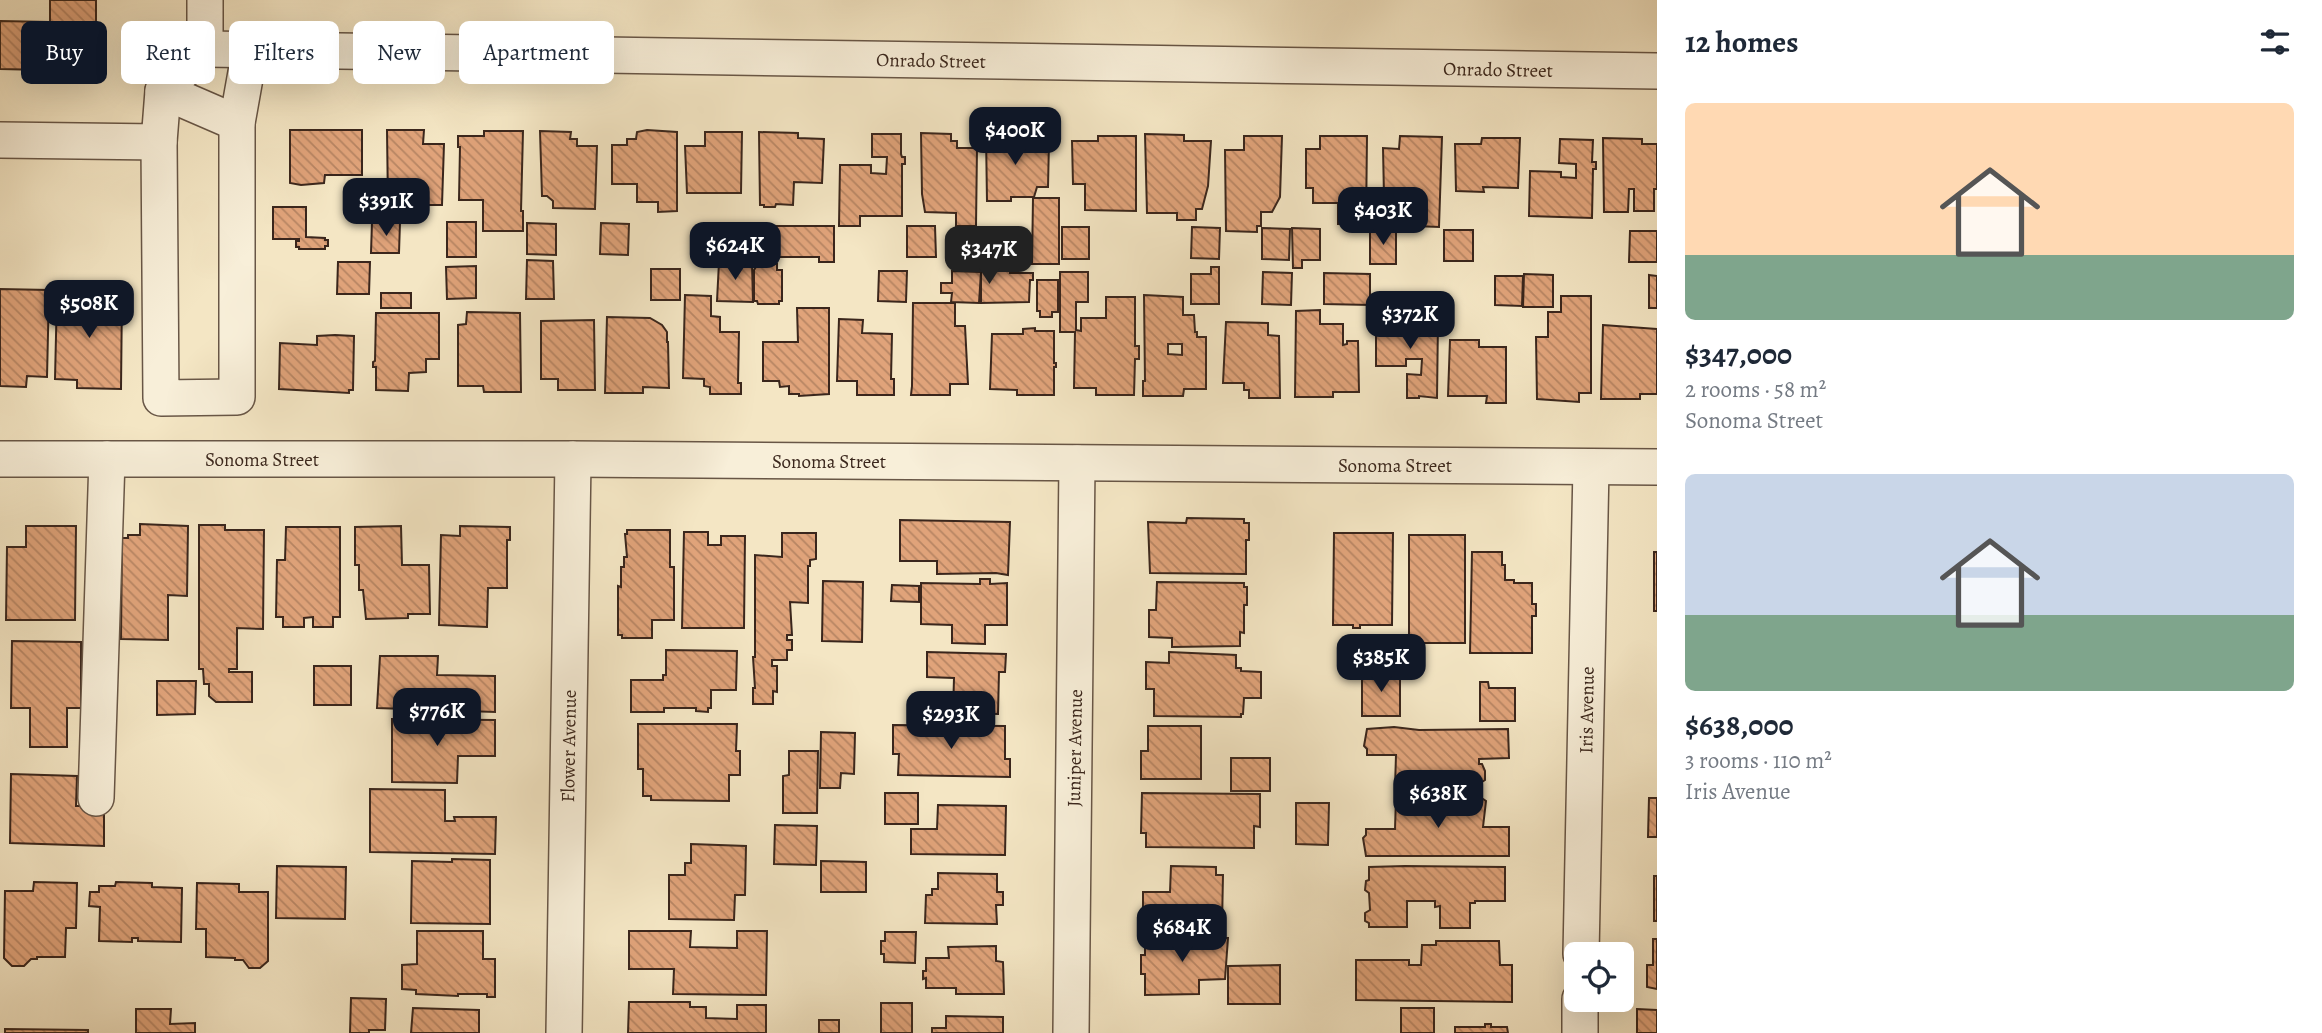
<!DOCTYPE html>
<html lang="en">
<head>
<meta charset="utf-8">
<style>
	:root { --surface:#fff; --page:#f2f2f3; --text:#1f2937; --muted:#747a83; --accent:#111827 }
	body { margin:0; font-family:Alegreya,serif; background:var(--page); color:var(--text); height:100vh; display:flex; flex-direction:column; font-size:26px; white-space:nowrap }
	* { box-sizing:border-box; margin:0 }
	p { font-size:23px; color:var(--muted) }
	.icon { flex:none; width:38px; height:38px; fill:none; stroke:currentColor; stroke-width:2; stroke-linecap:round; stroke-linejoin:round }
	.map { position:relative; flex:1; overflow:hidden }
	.drawer { display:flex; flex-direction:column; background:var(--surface); width:665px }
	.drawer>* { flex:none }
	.top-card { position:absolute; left:21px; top:21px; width:665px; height:63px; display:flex; gap:14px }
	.tools { position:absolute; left:1564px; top:942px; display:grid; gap:14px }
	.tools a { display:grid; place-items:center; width:70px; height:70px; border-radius:10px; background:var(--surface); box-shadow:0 7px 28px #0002; font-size:35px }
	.price { position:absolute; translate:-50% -60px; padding:0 16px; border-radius:14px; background:var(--accent); color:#fff; font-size:23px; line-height:46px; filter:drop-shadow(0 2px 4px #0008) }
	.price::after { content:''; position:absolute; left:50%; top:42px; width:21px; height:16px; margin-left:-10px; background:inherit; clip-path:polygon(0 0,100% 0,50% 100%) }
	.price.selected { background:#222; color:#fff }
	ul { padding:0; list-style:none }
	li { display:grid; align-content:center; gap:14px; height:371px; padding:0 28px }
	li span { display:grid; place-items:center; height:217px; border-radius:10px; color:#555 }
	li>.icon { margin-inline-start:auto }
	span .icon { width:126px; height:126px; fill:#fffc; stroke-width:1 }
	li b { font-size:30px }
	h2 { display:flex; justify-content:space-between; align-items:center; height:84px; padding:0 28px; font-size:30px }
	.pill { padding:0 24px; border-radius:10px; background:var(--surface); box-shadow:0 7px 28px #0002; font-size:24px; line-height:63px }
	.pill.selected { background:var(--accent); color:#fff }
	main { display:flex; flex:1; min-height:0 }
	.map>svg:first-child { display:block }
	.building { fill:url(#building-back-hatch); stroke:#3a261c; stroke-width:2; fill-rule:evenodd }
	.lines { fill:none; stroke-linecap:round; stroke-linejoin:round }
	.minor-casing { stroke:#685646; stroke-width:38 }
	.minor { stroke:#f8efd9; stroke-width:35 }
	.labels { text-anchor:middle; stroke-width:5; stroke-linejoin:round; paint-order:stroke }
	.street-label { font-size:19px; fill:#3a261c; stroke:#f8efd9 }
</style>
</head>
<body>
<main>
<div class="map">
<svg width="1657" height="1033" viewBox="0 0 1657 1033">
	<defs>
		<pattern id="building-back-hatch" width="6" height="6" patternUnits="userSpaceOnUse" patternTransform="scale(1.75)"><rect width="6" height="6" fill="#e0a37a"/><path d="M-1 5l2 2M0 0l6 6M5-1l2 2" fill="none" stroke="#b78563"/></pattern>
	</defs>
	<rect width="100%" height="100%" fill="#f4e6c4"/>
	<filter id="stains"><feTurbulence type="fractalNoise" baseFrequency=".00286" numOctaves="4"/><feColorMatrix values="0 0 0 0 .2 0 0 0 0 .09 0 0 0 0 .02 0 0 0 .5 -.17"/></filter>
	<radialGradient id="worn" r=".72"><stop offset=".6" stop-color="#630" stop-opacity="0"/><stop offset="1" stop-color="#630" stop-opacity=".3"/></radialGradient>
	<g class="building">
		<path d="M50,0H96V75H43V70L0,69V21L50,22Z"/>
		<path d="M290,130H362V175H325L324,183L301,185L290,183Z"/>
		<path d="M387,130H424L423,144H444L442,205H388Z"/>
		<path d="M647,130L677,132V211L658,212V202H637V184H612V145H627V139H636L637,132Z"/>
		<path d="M484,131H523L521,211H523V231H483V200H459L460,147H458V136H484Z"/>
		<path d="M540,131L571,132L570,139H577V146H597L595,209L553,208V201L547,196H542Z"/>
		<path d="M705,132H742L741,193H687L685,146H705Z"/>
		<path d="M759,132L798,133V138L824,139L822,183L794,182L793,205L776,204L775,207H764V205H760Z"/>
		<path d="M921,133L951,134V141H957V148H977L976,226H956V213L925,212L922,194Z"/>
		<path d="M872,134H901V154L902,157H905V164H902V216H860V226H839L840,165H871V173L886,174L887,157H872Z"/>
		<path d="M1145,134L1184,135V141H1211L1208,186L1202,209H1196V220H1177V213H1147Z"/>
		<path d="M986,135H1025L1026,142H1049L1048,187H1037L1034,197H1011V201H987Z"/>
		<path d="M1098,136H1136V211L1085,210V184H1073L1072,141H1098Z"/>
		<path d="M1244,136H1282L1280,197L1272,212H1261V226H1257V232L1226,231L1225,150H1244Z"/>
		<path d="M1320,136H1367L1366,224H1338V203H1313V188H1306V149H1320Z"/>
		<path d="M1400,136L1442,137L1439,227L1415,226V223L1396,222V197L1384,196L1383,148L1399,149Z"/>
		<path d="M1482,138H1520L1518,188L1483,187L1484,192L1456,191L1455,144H1481Z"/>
		<path d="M1603,138L1642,139V144H1657V189H1654V211H1634V189H1629L1628,212H1604Z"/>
		<path d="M1560,139L1593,140L1592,162H1596V169H1593L1592,218L1529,216L1530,171L1561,172V177L1576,178V164L1559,163Z"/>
		<path d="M1033,198H1059V264H1032Z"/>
		<path d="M273,207H306V237L325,238V240H328V246H325V249H299V247H296V241H299V239H273Z"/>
		<path d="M372,222H400L399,253H371Z"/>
		<rect x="447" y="222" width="29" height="35"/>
		<path d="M527,223L556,224V255L527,254Z"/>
		<path d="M601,223L629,224L628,255L600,254Z"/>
		<path d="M726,226H754L753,256H726Z"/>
		<path d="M776,226H834V262H819V257H776Z"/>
		<path d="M907,226H935L936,257H907Z"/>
		<rect x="1062" y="227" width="27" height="32"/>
		<path d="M1192,227L1220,228L1219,259L1191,258Z"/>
		<path d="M1262,228L1290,229L1289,260L1262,259Z"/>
		<path d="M1292,228L1320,229V260H1302V268H1293Z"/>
		<rect x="1370" y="230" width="26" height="34"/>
		<rect x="1444" y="230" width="29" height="31"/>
		<path d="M1630,231H1657V262H1629Z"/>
		<path d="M527,260L553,261L554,299H526Z"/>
		<path d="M338,262H370L369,294H337Z"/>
		<path d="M719,262L752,263L753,302L717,301Z"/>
		<path d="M758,264H777V270H782V301H779V304H758L757,301H754V270Z"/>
		<path d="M981,265H1010V273H1033V280H1030L1029,302L981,303V272L979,303L951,302L952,293H941V283H952V271L981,272Z"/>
		<path d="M476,266V298L447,299L446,267Z"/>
		<path d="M1211,267H1219V304H1191V274H1211Z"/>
		<rect x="651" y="269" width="29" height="31"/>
		<path d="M879,271H907L906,302L878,301Z"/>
		<path d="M1060,272H1088V302H1076V330L1081,331V318H1106V297H1135V346H1139V359H1135L1134,395H1096V388H1074L1075,332H1060Z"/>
		<path d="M1263,272L1292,273L1291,305L1262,304Z"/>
		<path d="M1324,273L1370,274V305L1324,304Z"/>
		<path d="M1524,274L1553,275V307H1523Z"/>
		<path d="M1649,275L1657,276V308H1649Z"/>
		<path d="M1495,276H1523L1522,306L1495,305Z"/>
		<path d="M1037,280H1058V312H1052V317H1040V311H1037Z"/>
		<path d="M0,289L49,290L47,377L27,376L26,387L0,386Z"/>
		<path d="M57,293L122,294L121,389L77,388V380L55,379Z"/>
		<rect x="381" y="293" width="30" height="15"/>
		<path d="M685,295L711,296V316L720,317V332H739L738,383H741V394H710V387L704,386V379L683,378Z"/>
		<path d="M1144,295L1183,297V315H1194L1195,332H1197V337H1206V389H1184L1183,396H1143V381H1145ZM1168,344H1182V355L1168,354Z"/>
		<path d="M1561,296H1591V393H1579V402L1537,399L1536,337H1548V312H1561Z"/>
		<path d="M913,303H955V326H965L968,384H950V395H911L912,386Z"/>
		<path d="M797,308H829V394L799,396V394H789V386L780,387L779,381H763V342H798Z"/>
		<path d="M1320,310V324H1343V345L1347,344V341H1358L1359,392H1333V397H1295L1296,311Z"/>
		<path d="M467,312L520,313L521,392H484L483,386H458V325L466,324Z"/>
		<path d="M376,313H439V359H426V372L409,373L408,391L376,390V367H373V362L375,361Z"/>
		<path d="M607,317L650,318L662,325L667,332V342H668L669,388L643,387V393H605Z"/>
		<path d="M839,319L863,320L862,333L892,334L891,379H894V395H857V381H837Z"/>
		<path d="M1376,319L1438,320L1437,398L1419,396V398H1407V374L1421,375L1422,359H1406V366H1376Z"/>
		<path d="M594,320L595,390H558V379H541V321Z"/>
		<path d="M1226,322L1268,323V335L1279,336L1280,398H1249V390H1244V383H1223Z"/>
		<path d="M1603,325L1657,329V394H1640V399H1601Z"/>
		<path d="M1035,328V331H1054V363H1056V367H1054V395H1017V390L990,389L992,334H1023V329Z"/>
		<path d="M335,335L354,336L353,390H349V393L279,389L280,343L317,345V336Z"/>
		<path d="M1450,340H1479V347H1506V403H1486L1487,396H1448Z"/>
		<path d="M1187,518L1244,519V523H1249V540H1246V574L1150,573L1148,522L1186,523Z"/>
		<path d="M900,520L1010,522L1008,575L996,573L937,574V561H900Z"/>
		<path d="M140,524L188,526L187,596L168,595V640L121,639L122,538H128V535H140Z"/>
		<path d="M199,525H225V530H264L263,629L237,628V669H229V672H252V702H216L209,696V684H204L203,669H199Z"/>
		<path d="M26,526H76L75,620H6L7,547H26Z"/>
		<path d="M401,526L402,565H429L430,614H408V618L366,619L363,590H359V565H355V527Z"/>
		<path d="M460,526L510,527V540H507V588H488L487,627L439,625L441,535L460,536Z"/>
		<path d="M286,527H340V617H333V627H313V617L304,618V627H283V617H276L277,560H285Z"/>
		<path d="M627,530H670V567H674V620H652V638H622V635H618V586L621,587V567H624V557H627L625,534H627Z"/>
		<path d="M684,532H708V545H721V536H745L744,628H682Z"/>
		<path d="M782,533H816V559L810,560V566H808V603L790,602L792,635H787V640H792V650H787V660H772V666H777V692L773,691V704H753V688H755L753,657H755V555L782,557Z"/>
		<path d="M1334,533H1393L1392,625H1360V628H1353V625H1333Z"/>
		<rect x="1409" y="535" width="56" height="108"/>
		<path d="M1472,552H1502V565H1505V580H1514V583H1532V604H1536V616H1532V653H1470Z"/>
		<rect x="1654" y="552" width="3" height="59"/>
		<path d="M980,579H990V584L1007,583V625H985V644L952,643V625L921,624V583L980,584Z"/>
		<path d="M823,581L863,582L862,642L822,641Z"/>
		<path d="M1157,582L1244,583V587H1247V605H1244V633L1240,632V646L1172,647V638L1149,637V610H1156Z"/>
		<path d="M892,585L919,586V602L891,601Z"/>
		<path d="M12,641L81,642V708H67V747H30V708H11Z"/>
		<path d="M666,650L737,651L736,690H711V708H708V712L696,711V708H664V712H631V680H663V675H666Z"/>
		<path d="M927,652L1006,654L1005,672H999L998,714L953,713L954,678L927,677Z"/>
		<path d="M1169,652L1236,655V668H1241V671L1261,672V698H1244L1243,714H1241V717L1154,716V689H1146V662L1169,663Z"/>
		<path d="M380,656H438L437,675L495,676V712L377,708Z"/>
		<rect x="314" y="666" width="37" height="39"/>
		<rect x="1362" y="672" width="38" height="44"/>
		<path d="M157,681H196L195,714L157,715Z"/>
		<path d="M1480,682H1488L1489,688H1515V721H1480Z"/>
		<path d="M392,719L495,720V756H458L457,783L392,782Z"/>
		<path d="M638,724H737L736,751H740V775H729V801L651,800V796H643V769H638Z"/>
		<path d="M893,725L1005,726V759H1010V777L898,775L899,754H893Z"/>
		<path d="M1148,726H1201V779H1141V751H1148Z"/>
		<path d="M1394,727L1419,730L1508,729L1509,758L1479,759V764H1482L1485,771V780L1482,782V787H1395L1396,755H1367V749L1364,746L1367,729Z"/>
		<path d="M821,732L855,733L854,774L841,773L840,788H820Z"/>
		<path d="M789,751H818L817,813H783V776L789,775Z"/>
		<rect x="1231" y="758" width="39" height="33"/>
		<path d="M11,774L77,776L76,806H104V846L10,843Z"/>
		<path d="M370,789L445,790V821H455L454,817H496L495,854L370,852Z"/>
		<rect x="885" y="793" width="33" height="31"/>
		<path d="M1142,793L1260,794V827L1254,826V848L1146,847V833H1141Z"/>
		<path d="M1396,797L1483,799L1486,801L1483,827H1509V856H1366L1363,838L1366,835V829H1395Z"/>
		<path d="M1649,798H1657V837H1648Z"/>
		<path d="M1296,803H1329L1328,845L1296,844Z"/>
		<path d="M938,805L1006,806L1005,855L911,854V829H937Z"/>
		<path d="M775,825L817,826L816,865L774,864Z"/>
		<path d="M691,844L746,846L745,895H735L734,920L669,919V875H685V863H691Z"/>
		<path d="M452,859L490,860V924L411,923L412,861L452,862Z"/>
		<path d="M821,861L866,862V892H821Z"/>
		<path d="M277,866L346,867L345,919L276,918Z"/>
		<path d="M1171,866L1216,867V875H1223L1222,925L1143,926V892H1170Z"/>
		<path d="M1405,866L1505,867V901H1475V903H1470V928H1440V906L1435,907V901H1407V927H1369V923L1365,921V913L1370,910L1369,893L1365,890L1366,881L1369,880V867Z"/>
		<path d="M938,873L997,874V892H1003V905H996L997,924L925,923L926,895H932V889H938Z"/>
		<rect x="1654" y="876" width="3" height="45"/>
		<path d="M34,882L77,883L76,928H66L65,957H37V959H31L24,966H12L4,958L5,891H33Z"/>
		<path d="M116,882L152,883V887L182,888L181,942L138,941V938H132V942L99,941L100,907L89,906L90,892H99V886H115Z"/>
		<path d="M197,883L239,884V892H268V961L260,968H249L243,960H235V958L206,957V929H196Z"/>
		<path d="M417,931H483V959H495V997H487V994H458V996L416,994V990L402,989V965L417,964Z"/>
		<path d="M629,931H691L690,947L737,948V931H767L766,995L673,994L674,969H629Z"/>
		<path d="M885,932H916L915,963L884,962V954H881V941H885Z"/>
		<path d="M1145,936L1228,938L1225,979L1199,980V994L1145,995V974H1141V955H1145Z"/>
		<path d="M1653,939H1657V989L1647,987V965H1653Z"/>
		<path d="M1436,941H1499L1500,965H1512V1002L1356,1000V960H1409V965H1421L1422,945H1436Z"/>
		<path d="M996,946V961L1003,962L1004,994H956V988H926V978L923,979V971H926V958H949L948,947Z"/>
		<path d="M1280,965V1004H1228V966Z"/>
		<path d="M351,998L386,999L385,1030H369V1033H350Z"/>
		<path d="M629,1002H690V1007H706V1018L737,1019V1005H766V1033H628Z"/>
		<rect x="881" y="1003" width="31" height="30"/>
		<path d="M413,1008L479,1010V1033H411Z"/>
		<rect x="1401" y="1008" width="33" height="25"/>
		<path d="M136,1009H171L170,1024L195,1023V1033H136Z"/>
		<path d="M1637,1009L1657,1010V1033H1637Z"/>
		<path d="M946,1016L1003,1017V1033H932V1028H946Z"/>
		<rect x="819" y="1020" width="20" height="13"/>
		<path d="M1485,1024H1491V1027H1507L1508,1033H1455V1027H1485Z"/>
		<path d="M5,1029L88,1030V1033H5Z"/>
	</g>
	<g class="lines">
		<g class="minor-casing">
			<g id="minor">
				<path d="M205,0V49"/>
				<path d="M205,49L1657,71"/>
				<path d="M163,91L237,123"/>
				<path d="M0,140L159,142L163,91L205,49"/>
				<path d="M159,142L161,398L237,397V123L250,50"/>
				<path d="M0,459H573L1657,467"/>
				<path d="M96,798L107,459"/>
				<path d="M1581,954L1591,467"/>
				<path d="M564,1033L573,459"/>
				<path d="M1071,1033L1077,463"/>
				<path d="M1580,1033V999"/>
			</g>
		</g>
		<use href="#minor" class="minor"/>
	</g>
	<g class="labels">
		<g class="street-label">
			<text transform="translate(931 60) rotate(1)" y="7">Onrado Street</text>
			<text transform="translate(1498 69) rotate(1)" y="7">Onrado Street</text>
			<text x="262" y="466">Sonoma Street</text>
			<text x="829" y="468">Sonoma Street</text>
			<text x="1395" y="472">Sonoma Street</text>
			<text transform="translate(1586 710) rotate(-89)" y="7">Iris Avenue</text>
			<text transform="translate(568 746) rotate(-89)" y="7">Flower Avenue</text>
			<text transform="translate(1074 748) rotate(-89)" y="7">Juniper Avenue</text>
		</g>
	</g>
	<rect width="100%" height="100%" filter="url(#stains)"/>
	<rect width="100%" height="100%" fill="url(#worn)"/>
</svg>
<div class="tools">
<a><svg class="icon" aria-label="locate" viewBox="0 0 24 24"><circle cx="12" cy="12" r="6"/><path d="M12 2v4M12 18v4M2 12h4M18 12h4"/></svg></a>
</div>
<b class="price" style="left:1015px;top:167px">$400K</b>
<b class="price" style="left:386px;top:238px">$391K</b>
<b class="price" style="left:1383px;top:247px">$403K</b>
<b class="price" style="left:735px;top:282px">$624K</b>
<b class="price selected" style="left:989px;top:286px">$347K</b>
<b class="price" style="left:89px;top:340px">$508K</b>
<b class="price" style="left:1410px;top:351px">$372K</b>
<b class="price" style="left:1381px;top:694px">$385K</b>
<b class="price" style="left:437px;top:748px">$776K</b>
<b class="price" style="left:951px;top:751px">$293K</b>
<b class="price" style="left:1438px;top:830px">$638K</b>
<b class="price" style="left:1182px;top:964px">$684K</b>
<div class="top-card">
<a class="pill selected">Buy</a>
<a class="pill">Rent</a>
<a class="pill">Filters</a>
<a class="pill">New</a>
<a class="pill">Apartment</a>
</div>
</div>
<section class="drawer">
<h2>12 homes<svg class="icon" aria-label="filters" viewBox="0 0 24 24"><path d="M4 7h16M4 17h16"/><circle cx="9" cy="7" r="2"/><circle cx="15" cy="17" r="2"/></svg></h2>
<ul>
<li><span style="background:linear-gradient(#ffd9b3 70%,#7fa58c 0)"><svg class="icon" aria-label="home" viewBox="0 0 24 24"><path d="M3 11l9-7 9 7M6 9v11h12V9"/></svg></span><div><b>$347,000</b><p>2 rooms · 58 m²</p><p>Sonoma Street</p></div></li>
<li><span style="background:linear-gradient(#c9d6e8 65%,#7fa58c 0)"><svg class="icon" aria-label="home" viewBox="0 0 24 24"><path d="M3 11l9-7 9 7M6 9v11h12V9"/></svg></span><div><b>$638,000</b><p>3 rooms · 110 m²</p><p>Iris Avenue</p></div></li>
</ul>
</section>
</main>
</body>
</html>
